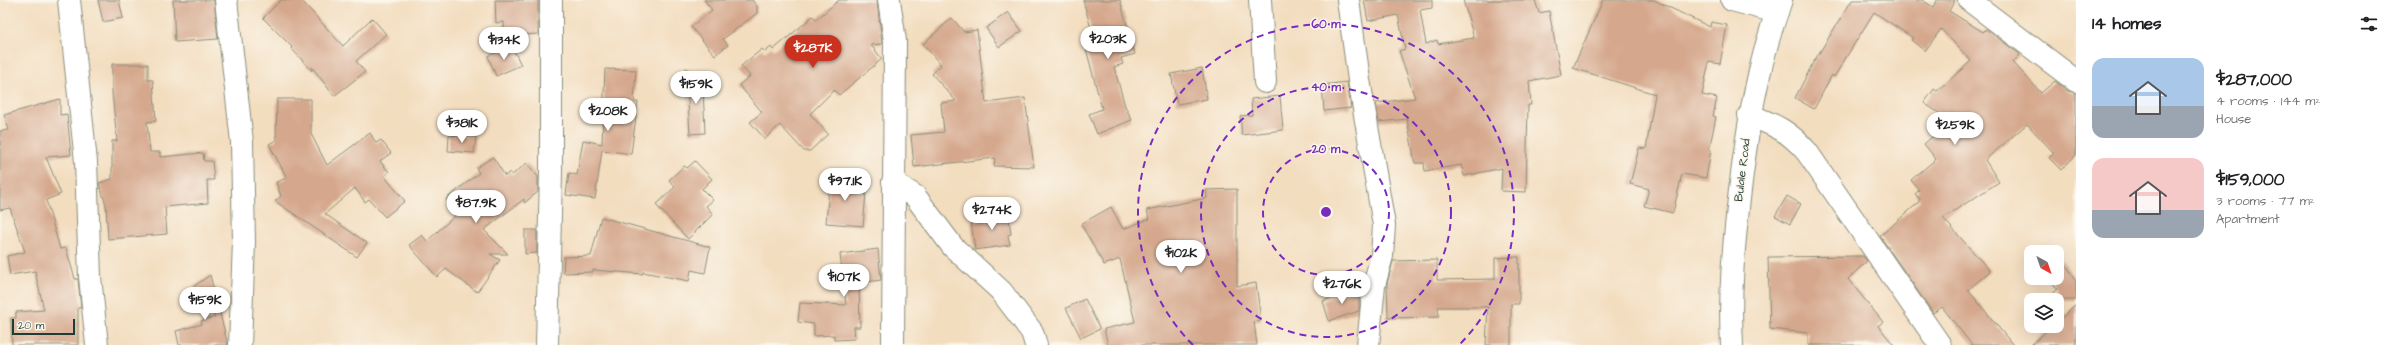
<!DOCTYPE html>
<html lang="en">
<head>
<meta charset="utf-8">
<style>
	:root { --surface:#fff; --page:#f2f2f2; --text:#202124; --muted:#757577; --accent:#c8321e }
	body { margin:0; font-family:"Architects Daughter",sans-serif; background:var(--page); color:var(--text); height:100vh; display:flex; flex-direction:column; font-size:15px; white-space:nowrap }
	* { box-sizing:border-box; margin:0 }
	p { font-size:13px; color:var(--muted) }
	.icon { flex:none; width:22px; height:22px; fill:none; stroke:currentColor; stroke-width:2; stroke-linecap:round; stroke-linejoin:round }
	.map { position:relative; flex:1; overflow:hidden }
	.side { display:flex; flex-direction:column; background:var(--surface); width:320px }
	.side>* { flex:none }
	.needle { width:26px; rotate:140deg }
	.buttons { position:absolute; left:2024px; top:245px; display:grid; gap:8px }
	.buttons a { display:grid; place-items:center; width:40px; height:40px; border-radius:8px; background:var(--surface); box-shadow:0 4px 16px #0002; font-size:20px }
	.scale { position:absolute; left:12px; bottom:10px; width:63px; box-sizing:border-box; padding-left:4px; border:2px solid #1f3d34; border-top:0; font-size:11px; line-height:14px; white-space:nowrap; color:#1f3d34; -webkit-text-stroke:3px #fbf7ec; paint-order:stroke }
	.price { position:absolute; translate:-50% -34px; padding:0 9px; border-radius:14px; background:#fff; color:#222; font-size:13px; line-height:26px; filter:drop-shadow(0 1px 2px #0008) }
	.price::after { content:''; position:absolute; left:50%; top:24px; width:12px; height:9px; margin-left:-6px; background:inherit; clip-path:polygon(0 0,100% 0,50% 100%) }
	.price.current { background:var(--accent); color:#fff }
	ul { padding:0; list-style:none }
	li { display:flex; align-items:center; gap:12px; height:100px; padding:0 16px }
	li span { display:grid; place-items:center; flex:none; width:112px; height:80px; border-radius:12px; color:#555 }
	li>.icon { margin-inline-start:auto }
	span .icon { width:48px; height:48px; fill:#fffc; stroke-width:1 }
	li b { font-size:17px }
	h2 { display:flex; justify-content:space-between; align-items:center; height:48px; padding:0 16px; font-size:17px }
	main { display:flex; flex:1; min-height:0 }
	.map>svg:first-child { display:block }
	.building { fill:#d5a88d }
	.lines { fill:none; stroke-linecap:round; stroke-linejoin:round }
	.minor-casing { stroke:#898d7a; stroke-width:24 }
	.minor { stroke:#fff; stroke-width:22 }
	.ring { fill:none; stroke:#7b2cbf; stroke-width:2; stroke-dasharray:7 5 }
	.labels { text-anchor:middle; stroke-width:3; stroke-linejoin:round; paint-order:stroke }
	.street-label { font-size:12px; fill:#1f3d34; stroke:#fbf7ec }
	.centre { fill:#7b2cbf; stroke:#fbf7ec; stroke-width:2 }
	.ring-label { font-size:12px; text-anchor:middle; font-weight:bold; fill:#7b2cbf; stroke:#fbf7ec; stroke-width:3; stroke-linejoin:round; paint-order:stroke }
</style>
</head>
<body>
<main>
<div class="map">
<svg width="2076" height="345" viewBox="0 0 2076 345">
	<rect width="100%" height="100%" fill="#fbf7ec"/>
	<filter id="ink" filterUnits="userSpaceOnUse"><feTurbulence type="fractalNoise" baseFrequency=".025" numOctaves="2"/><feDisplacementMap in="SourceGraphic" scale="8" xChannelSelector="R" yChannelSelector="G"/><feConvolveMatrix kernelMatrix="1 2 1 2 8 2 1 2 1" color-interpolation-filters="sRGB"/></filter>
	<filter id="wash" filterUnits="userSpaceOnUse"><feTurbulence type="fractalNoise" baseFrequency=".012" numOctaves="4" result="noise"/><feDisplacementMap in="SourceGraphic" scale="16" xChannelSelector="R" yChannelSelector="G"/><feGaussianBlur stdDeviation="0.9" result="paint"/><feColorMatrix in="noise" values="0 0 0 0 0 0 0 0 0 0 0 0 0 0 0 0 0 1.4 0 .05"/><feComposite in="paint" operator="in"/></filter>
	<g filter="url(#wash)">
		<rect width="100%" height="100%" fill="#f3ddbf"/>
		<g id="blocks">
			<g class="building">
				<path d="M98,0H119L123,18L103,22Z"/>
				<path d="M173,0H214L218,39L175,42Z"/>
				<path d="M281,0H301L343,46L372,18L386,34L356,61L365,72L334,96L312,67V71L291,48L292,47L263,18Z"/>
				<path d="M495,0H538V34L504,36V22L496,23Z"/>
				<path d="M704,0H752L757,6V13L723,39L728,45L715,55L691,27L712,10Z"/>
				<path d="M839,0H877L882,44L871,45L882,59L839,95L834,90L810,114L828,134L810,151H804L780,125L765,139L750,122L762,112L739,85L750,76L741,66L762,49L765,52L771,47L773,50L813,16L816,20Z"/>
				<path d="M1083,0H1120L1135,54L1121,58L1123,64L1114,67L1125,106L1132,120L1097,134L1089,114L1102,109L1084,41L1094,39Z"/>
				<path d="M1364,0H1432V8L1420,10L1426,44L1437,40L1438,44L1474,38L1463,0H1535L1539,13L1549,11L1561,75L1529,81L1531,105H1528L1526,192L1501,191L1502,168L1464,176L1461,165L1425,171L1424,163H1415L1407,119L1379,122L1376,103L1415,98L1399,51L1405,49L1398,15L1368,21Z"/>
				<path d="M1603,0H1654L1710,27L1711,22L1727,25L1720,64L1709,62L1702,95L1717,98L1713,116L1716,117L1709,150H1711L1706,178L1682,174L1673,213L1644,206L1649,189L1630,184L1639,148L1646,149L1655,94L1573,68Z"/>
				<path d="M1852,0H1922L1933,7L1937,0H1955L1949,11L1983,32L1986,29L2018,53L2020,55L2013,62L2041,93L2055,81L2068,91L2076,93V155L2061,170L2049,158L2054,153L2027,124L1985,160L1999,182L1943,218L1990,271L1968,290L2013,345H1972L1942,307L1933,313L1880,236L1918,203L1920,199L1915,194L1919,190L1911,180L1936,159L1924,144L1951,121L1924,103L1934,89L1937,91L1971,61L1941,29L1925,51L1911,40L1913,38L1874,12L1834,77L1832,75L1814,109L1795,98L1813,63Z"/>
				<path d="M1008,12L1022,31L999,47L986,28Z"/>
				<path d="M952,18L964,32L977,30L986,103L1025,98L1034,167L994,166L995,158L914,167L911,135L944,132L941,103L956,101L932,74L941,65L923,44Z"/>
				<path d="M512,46L521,65L496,76L488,56Z"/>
				<path d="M112,64H148V80H153L156,121L147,122L150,152H160V157L203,153L204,161H212L214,180H207L208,203L165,207L167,234L108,239L106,205L99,183L112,179V141H117L112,92Z"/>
				<path d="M686,68L703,87L705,133L690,134Z"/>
				<path d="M1202,68L1207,99L1177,104L1171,74Z"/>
				<path d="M605,69L636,70L634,102H638L631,154L602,150L595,199L566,195L569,173L577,175L583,140L602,144Z"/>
				<path d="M1347,82L1351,108L1324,111L1322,85Z"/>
				<path d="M1280,96L1283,130L1242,135L1240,116L1252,115L1251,99Z"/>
				<path d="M60,99V115L67,114L71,155L46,157L61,194L46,200L60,249L66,248L75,279H78L81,308H78V345H12L11,318H16V312L44,310L35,271L10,275L7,256L25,252L10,208L0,210V131L9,130L4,115Z"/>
				<path d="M277,99H311V134L327,165L370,133L376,143L381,140L391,153L380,161L389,172L384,176L405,201L385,217L369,199L365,202L355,188L325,214L367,243L357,257L275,201L281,196L276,182L287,178L269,144L276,140Z"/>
				<path d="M449,135L476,137L474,153L448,151Z"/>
				<path d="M493,157L505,176L510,172L512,175L527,163L538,177V192L524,203V199L484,230L508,254H490L500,260L477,292L446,269L437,277L409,245L422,235L427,241L457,214L446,199L479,173L476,168Z"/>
				<path d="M695,161L712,179L702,189L713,200L706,206L713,214L688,239L656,205L675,187L669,180L684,166L687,168Z"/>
				<path d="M830,176L857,178L856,192L866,193L863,226L826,223Z"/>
				<path d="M1237,189V286L1256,283L1261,321L1254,322L1257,345H1108L1104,329L1135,322L1120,259L1104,265L1081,224L1111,207L1123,229L1149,219L1147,210L1207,198L1206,190Z"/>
				<path d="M1787,196L1801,204L1790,224L1775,216Z"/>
				<path d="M1008,211L1011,234L1008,235L1010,245L975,250L971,222L981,221L980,214Z"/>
				<path d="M601,217L710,247L705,273L691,270L689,281L643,272V274L593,270V272L563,273L564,257L591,256Z"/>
				<path d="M525,230H537V253L525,254Z"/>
				<path d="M878,249L881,280L859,283L860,327H854L855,339L834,340V335L814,336V324L798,322L800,303L846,305L840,254Z"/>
				<path d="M2057,252L2076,281V300H2045L2057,289L2049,278H2057Z"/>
				<path d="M1863,256L1867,261L1848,279L1883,322L1878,326L1894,345H1808V333L1770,329L1768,257Z"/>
				<path d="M1519,257V304H1511V345H1486L1488,307H1438L1439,317L1388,318L1387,284L1393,261L1437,260V280L1495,279V258Z"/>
				<path d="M210,275L228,345H179L176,331L202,324L201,321L215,317L193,287Z"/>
				<path d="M1359,289V311L1329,321L1323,301Z"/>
				<path d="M1085,299L1100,329L1081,338L1066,308Z"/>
				<path d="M2076,305V345H2031L2052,326H2057V322Z"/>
			</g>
		</g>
	</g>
	<g filter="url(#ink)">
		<use href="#blocks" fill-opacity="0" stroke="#898d7a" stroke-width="1"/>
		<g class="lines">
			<g class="minor-casing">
				<g id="minor">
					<path d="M69,0L86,162L90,277L97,345"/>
					<path d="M226,0L242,142L244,242L240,345"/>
					<path d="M889,0L895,41L893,345"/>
					<path d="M1260,0L1265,82"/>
					<path d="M1348,0L1359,80L1384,225L1382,256L1374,285L1368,345"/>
					<path d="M1732,0L1777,12"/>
					<path d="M1969,0L2076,81"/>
					<path d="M1749,115C1775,125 1789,131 1807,152L1940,345"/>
					<path d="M893,182L915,196L953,247L1001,291L1032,332L1036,345"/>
					<path d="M547,345L551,171V0"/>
					<path d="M1732,345C1729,293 1734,242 1740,190C1748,123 1758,64 1781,0"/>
				</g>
			</g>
			<use href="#minor" class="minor"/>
		</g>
	</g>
	<g class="ring">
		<circle cx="1326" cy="212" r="63"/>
		<circle cx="1326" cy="212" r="125"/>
		<path d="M1193 345A188 188 0 1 1 1459 345"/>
	</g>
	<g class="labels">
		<g class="street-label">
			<text transform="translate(1742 170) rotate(-83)" y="4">Bulale Road</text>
		</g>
	</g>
	<circle cx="1326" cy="212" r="6" class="centre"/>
	<g class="ring-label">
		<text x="1326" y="28">60 m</text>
		<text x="1326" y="91">40 m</text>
		<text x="1326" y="153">20 m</text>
	</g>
</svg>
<div class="buttons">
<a><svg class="needle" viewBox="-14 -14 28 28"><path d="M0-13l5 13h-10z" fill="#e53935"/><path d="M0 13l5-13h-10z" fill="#757577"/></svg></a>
<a><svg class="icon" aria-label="layers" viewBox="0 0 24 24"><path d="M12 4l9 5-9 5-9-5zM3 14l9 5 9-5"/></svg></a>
</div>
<div class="scale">20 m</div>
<b class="price" style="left:1108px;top:60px">$203K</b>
<b class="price" style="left:504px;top:61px">$134K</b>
<b class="price current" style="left:813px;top:69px">$287K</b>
<b class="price" style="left:696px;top:105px">$159K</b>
<b class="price" style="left:608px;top:132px">$208K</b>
<b class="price" style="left:462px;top:144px">$381K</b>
<b class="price" style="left:1955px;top:146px">$259K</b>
<b class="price" style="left:845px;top:202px">$97.1K</b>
<b class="price" style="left:476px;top:224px">$87.9K</b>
<b class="price" style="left:992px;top:231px">$274K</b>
<b class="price" style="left:1181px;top:274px">$102K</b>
<b class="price" style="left:844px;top:298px">$107K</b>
<b class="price" style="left:1342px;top:305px">$276K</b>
<b class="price" style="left:205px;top:321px">$159K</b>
</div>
<section class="side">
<h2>14 homes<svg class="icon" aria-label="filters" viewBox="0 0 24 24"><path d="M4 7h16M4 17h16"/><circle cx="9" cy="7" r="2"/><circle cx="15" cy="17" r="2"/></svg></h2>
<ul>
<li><span style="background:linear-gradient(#a9c7e8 60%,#9aa5b1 0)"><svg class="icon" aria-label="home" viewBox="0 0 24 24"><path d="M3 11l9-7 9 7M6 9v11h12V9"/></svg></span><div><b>$287,000</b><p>4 rooms · 144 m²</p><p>House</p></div></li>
<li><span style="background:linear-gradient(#f6c9c9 65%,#9aa5b1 0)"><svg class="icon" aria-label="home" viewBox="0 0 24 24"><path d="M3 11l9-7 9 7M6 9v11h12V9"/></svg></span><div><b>$159,000</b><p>3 rooms · 77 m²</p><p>Apartment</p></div></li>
</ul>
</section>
</main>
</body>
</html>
